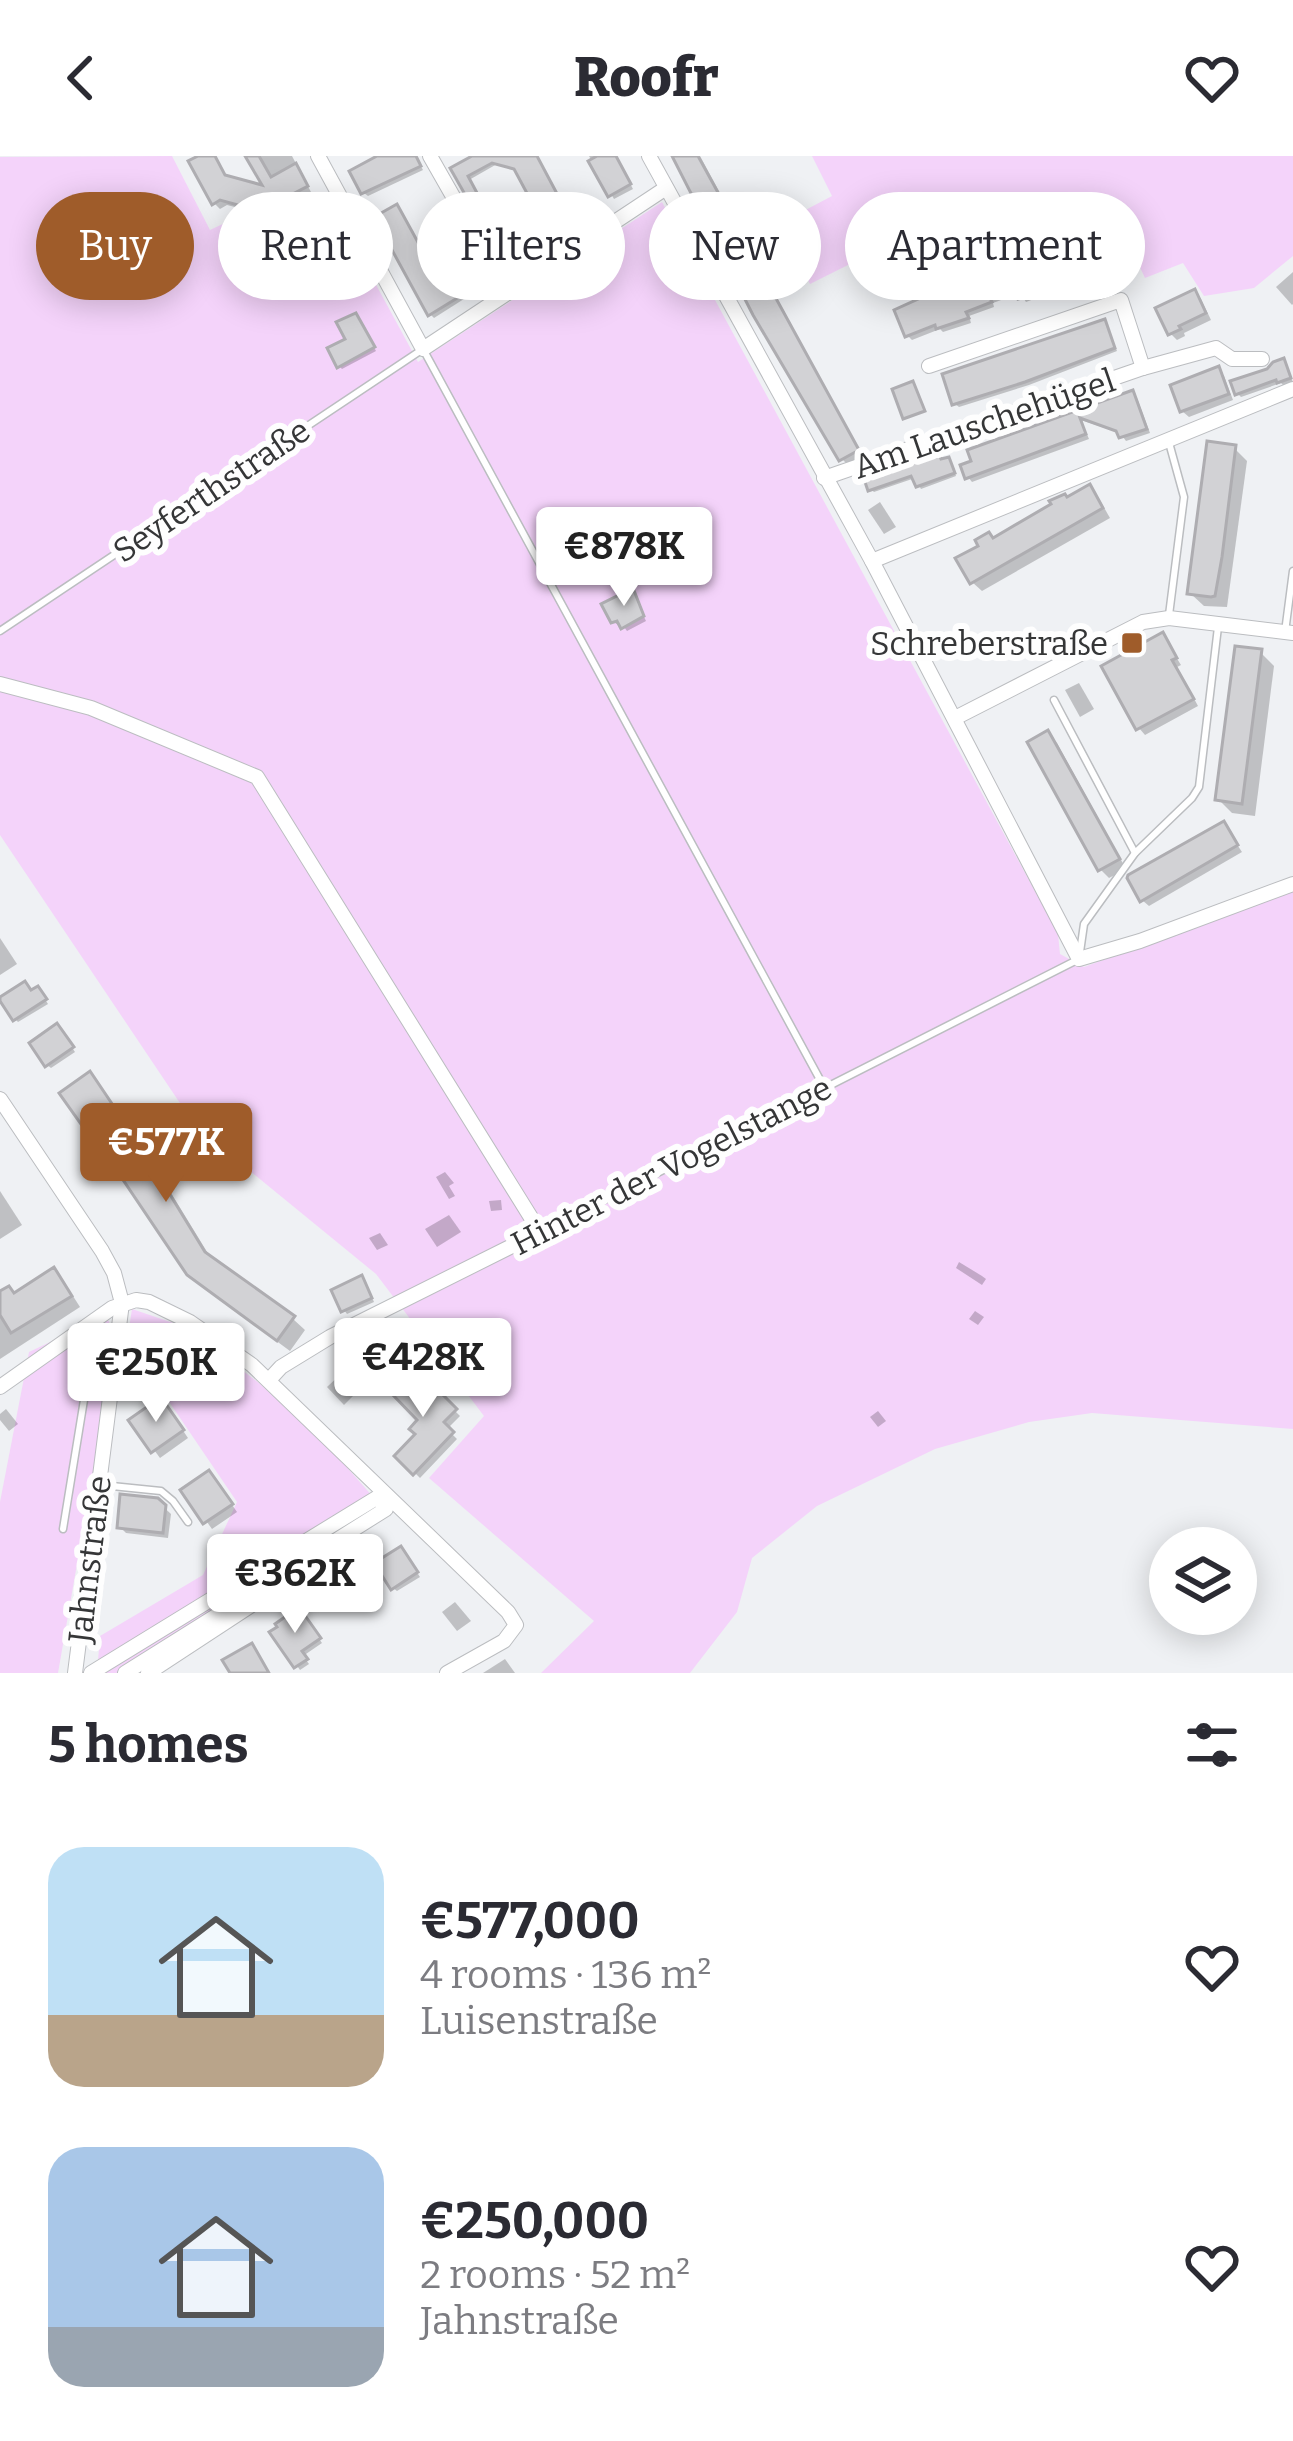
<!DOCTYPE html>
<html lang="en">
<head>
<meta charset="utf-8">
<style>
	:root { --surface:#fff; --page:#f7f7f7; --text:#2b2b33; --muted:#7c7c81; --accent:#9f5c2a }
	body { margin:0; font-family:Bitter,serif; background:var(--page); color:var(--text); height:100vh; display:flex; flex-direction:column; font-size:45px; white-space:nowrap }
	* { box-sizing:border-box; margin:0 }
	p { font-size:39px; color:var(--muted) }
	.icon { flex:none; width:66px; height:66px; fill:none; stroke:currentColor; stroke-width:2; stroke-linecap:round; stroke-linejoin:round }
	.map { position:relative; height:1517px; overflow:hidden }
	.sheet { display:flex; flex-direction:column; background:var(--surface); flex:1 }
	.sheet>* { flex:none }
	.banner { position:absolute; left:36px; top:36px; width:1221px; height:108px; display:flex; gap:24px }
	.buttons { position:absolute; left:1149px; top:1371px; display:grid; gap:24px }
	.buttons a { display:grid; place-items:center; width:108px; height:108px; border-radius:50%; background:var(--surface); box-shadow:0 6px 30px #0003; font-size:60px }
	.price { position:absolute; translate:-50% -102px; padding:0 27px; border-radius:12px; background:#fff; color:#222; font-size:39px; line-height:78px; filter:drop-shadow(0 3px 6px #0008) }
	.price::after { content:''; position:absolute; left:50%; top:72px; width:36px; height:27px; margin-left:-18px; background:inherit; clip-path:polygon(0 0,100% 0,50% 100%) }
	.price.selected { background:var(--accent); color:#fff }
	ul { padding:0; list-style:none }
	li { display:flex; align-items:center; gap:36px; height:300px; padding:0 48px }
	li span { display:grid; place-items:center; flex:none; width:336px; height:240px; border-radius:36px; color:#555 }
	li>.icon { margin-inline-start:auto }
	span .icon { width:144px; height:144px; fill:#fffc; stroke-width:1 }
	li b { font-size:51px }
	h2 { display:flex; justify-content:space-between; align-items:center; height:144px; padding:0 48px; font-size:51px }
	.pill { padding:0 42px; border-radius:54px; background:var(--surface); box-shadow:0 6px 30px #0003; font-size:42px; line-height:108px }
	.pill.selected { background:var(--accent); color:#fff }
	header { display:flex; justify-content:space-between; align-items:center; height:156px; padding:0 48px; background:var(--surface); font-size:54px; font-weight:800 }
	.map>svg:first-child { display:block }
	.green { fill:#f4d3fa }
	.shadow { fill:#0003 }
	.building { fill:#d2d2d5; stroke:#aeadb1; stroke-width:3 }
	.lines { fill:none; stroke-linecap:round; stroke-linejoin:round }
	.lane-casing { stroke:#bbbdc0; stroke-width:9 }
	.street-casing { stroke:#bbbdc0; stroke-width:16 }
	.lane { stroke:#fff; stroke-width:6 }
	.street { stroke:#fff; stroke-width:14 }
	.poi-dot { fill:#9f5c2a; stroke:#fefefe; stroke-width:4.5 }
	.labels { text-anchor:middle; stroke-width:12; stroke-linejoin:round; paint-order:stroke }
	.street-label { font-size:33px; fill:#353637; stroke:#fefefe }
	.poi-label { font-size:33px; fill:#353637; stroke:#fefefe; text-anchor:end }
</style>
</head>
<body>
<header><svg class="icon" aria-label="back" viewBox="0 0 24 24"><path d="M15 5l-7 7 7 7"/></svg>Roofr<svg class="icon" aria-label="heart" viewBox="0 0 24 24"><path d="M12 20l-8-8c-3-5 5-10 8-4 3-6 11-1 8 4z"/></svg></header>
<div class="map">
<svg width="1293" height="1517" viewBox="0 0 1293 1517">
	<rect width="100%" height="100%" fill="#eff1f4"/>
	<g class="green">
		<path d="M172,0L210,74L248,56L263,80L330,44L418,206L662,46L1058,778L1060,798L1084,811L1293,735V1273L1092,1257L1029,1266L935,1293L817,1350L752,1402L737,1456L690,1517H541L594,1465L429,1322L484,1260L376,1118L196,971L0,679V1Z"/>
		<path d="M812,0H1293V100L1254,132L1204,140L1183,107L1145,122L1131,92L1090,110L1072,65L879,132L864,101L810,128L779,68L832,40Z"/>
		<path d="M132,1153L185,1171L259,1227L328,1290L382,1351L122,1517H97L100,1480L203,1419L237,1346L155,1225L122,1218Z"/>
		<path d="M103,1161L109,1165L110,1173L99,1282L58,1517H0V1346L29,1196Z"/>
	</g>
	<g class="shadow">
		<path d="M204,0H214L227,23L268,34L248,0H292L311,36L260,63L254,56L227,49L220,53L214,47Z"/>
		<path d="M391,0H415L423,14L368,40L364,37Z"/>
		<path d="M470,0H535L572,68L519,101L516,98L540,55L519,15L497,8L469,24L494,71L490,73L454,13L472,3Z"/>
		<path d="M589,0H615L633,33L614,43Z"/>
		<path d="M675,0H700L863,301L848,309L842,303Z"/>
		<path d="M600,47L607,56L590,67L584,58Z"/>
		<path d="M1074,93L1079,97L1085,118L1044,132L1032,138L1034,143L1026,146L1020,137L993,147L994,151L969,160L971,167L943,176L940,173L912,184L907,179Z"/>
		<path d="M475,109L486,129L434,162L430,158L438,124Z"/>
		<path d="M1293,116V148L1292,149L1276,131Z"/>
		<path d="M1194,136L1201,143L1211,164L1184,177L1185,180L1177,184L1170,177Z"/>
		<path d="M359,164L376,195L342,213L339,210Z"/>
		<path d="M1104,167L1117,195L1029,229L959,251L955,248Z"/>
		<path d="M1283,205L1293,226L1283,229L1281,227L1241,241L1237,237Z"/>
		<path d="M1218,214L1224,220L1233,244L1189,261L1182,255Z"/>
		<path d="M1133,237L1137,242L1150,277L1126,285L1120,277L1081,264L1089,283L972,326L968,321L964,311Z"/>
		<path d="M1234,292L1247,305L1227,451L1204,450L1190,437Z"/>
		<path d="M942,306L951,307L956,320L921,333L915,322L874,336L871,333Z"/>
		<path d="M1089,332L1098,341L1110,362L982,435L972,426L982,391Z"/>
		<path d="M880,346L896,371L884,378L868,354Z"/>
		<path d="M632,436L646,465L627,475L621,467L618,469L614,466Z"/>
		<path d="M1163,480L1181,509L1177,511L1198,550L1145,579L1139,572Z"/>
		<path d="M1260,496L1274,510L1255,660L1232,657L1218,643Z"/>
		<path d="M1079,527L1094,553L1080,561L1065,534Z"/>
		<path d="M1048,578L1057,587L1126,713L1109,722L1100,713Z"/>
		<path d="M1224,669L1242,696L1149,750L1142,744Z"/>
		<path d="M0,782L17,808L0,819Z"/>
		<path d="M41,837L48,848L18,866L15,863L32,838Z"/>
		<path d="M61,875L75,896L51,912L47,909Z"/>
		<path d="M89,919L101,931L129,972L138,966L165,1001L154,1009L212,1104L293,1163L305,1174L290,1195L202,1130L189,1117Z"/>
		<path d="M445,1016L454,1027L449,1030L455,1040L449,1043L436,1021Z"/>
		<path d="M0,1035L22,1069L0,1083Z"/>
		<path d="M489,1045L501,1044L502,1054L491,1055Z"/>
		<path d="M449,1059L461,1076L437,1091L425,1073Z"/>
		<path d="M380,1077L388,1089L377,1094L369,1082Z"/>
		<path d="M959,1106L982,1120L986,1123L982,1129L956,1112Z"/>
		<path d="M54,1115L64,1126L80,1151L0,1203V1151Z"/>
		<path d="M365,1126L374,1146L347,1158L344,1154Z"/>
		<path d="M975,1155L984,1161L978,1169L969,1163Z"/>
		<path d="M343,1216L360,1233L344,1249L327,1231Z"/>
		<path d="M417,1217L460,1260L447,1273L457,1283L420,1322L398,1300L419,1278L421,1264Z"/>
		<path d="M167,1251L188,1282L160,1302L132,1264Z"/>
		<path d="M6,1253L18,1268L9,1275L0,1264V1258Z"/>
		<path d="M878,1255L886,1265L878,1271L870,1261Z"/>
		<path d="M215,1324L237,1356L212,1373L184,1334Z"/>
		<path d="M157,1345L171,1358L168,1382L126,1377L120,1371Z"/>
		<path d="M404,1397L420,1421L397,1435L393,1432Z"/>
		<path d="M455,1446L471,1465L457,1475L442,1456Z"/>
		<path d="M302,1459L322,1487L303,1500L309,1508L300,1514L273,1477Z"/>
		<path d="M505,1503L515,1517H483Z"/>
	</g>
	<g class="building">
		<path d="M198,0H215L225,19L262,29L245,0H259L271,21L296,7L308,30L252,59L249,52L220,44L212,49L188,5Z"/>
		<path d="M377,0H416L421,10L361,38L349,15Z"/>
		<path d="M472,0H537L571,64L514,100L501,77L531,61L529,58L536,54L514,13L492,7L468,20L493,67L484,72L450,12Z"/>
		<path d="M597,0H616L631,28L608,41L588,5Z"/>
		<path d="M672,0H698L859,294L839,305L753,159Z"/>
		<path d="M397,48L437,121L472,102L485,125L428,160L374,61Z"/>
		<path d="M1075,89L1083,114L1039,128L1029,133L1031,139L1018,143L1015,133L990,142L992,146L966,156L969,162L936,173L935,169L905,181L894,154L925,140Z"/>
		<path d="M1195,133L1206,157L1179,170L1181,173L1168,179L1155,152Z"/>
		<path d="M356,157L375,191L337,212L327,192L345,183L336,166Z"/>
		<path d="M1105,163L1115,192L1025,226L952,249L942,218Z"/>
		<path d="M1284,202L1291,222L1277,227L1276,224L1235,239L1230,225L1267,213L1273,206Z"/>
		<path d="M1219,210L1229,238L1180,256L1170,229Z"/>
		<path d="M913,225L925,255L903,263L892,233Z"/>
		<path d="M1133,234L1147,273L1119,282L1116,275L1080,262L1086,278L965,323L960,309L971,305L967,294Z"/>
		<path d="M1207,285L1236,289L1222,401L1215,440L1211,441L1187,438Z"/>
		<path d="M938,295L941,303L949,301L955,317L916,331L911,320L868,335L863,320Z"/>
		<path d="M1090,328L1103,352L970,428L955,402L978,390L975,384L989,376L993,382L1051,348L1049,345L1065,338L1067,341Z"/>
		<path d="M633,432L644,460L621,473L617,465L611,467L601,448Z"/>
		<path d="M1163,476L1177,502L1172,504L1194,543L1136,574L1101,510Z"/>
		<path d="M1235,490L1262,493L1242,648L1215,644Z"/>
		<path d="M1048,574L1120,703L1098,715L1027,586Z"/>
		<path d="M1224,665L1238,689L1140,746L1127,722L1128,719Z"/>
		<path d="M25,825L31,834L38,830L47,843L13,865L0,845V841Z"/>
		<path d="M57,867L74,891L45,911L29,887Z"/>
		<path d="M90,915L127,970L138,962L156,988L144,996L205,1096L295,1160L277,1185L187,1119L117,1015L115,1016L59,937Z"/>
		<path d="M54,1111L72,1140L11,1177L0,1159V1135L9,1130L14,1137Z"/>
		<path d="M362,1119L372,1142L341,1156L331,1134Z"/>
		<path d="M417,1213L457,1253L444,1266L454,1276L413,1319L394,1300L415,1278L409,1273L417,1264L392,1238Z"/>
		<path d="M161,1241L184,1274L151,1297L128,1264Z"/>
		<path d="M209,1314L233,1348L203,1368L180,1334Z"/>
		<path d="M120,1338L158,1342L166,1349L163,1377L117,1372Z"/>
		<path d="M401,1390L418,1416L391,1434L374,1407Z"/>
		<path d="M299,1451L321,1482L302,1495L308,1503L294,1512L269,1476L277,1471L275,1468Z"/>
		<path d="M252,1487L269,1517H230L222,1504Z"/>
	</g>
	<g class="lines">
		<g class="lane-casing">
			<g id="lane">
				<path d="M1168,283L1184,341L1169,459"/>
				<path d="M0,475L423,193L824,931"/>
				<path d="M1285,476L1293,415"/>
				<path d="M1054,544L1135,697"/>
				<path d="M543,1075L1079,803L1084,768L1135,697L1192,642L1199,631L1218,471"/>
				<path d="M102,1329L161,1335L173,1345L188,1366"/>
				<path d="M63,1373L90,1207L114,1186"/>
			</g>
		</g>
		<g class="street-casing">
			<g id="street">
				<path d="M318,0L423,193L666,32"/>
				<path d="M430,0L508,137"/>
				<path d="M649,0L872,405L1079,803L1140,785L1293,728"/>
				<path d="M929,210L1121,144L1143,212"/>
				<path d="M824,322L1143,212L1216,192L1232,203H1262"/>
				<path d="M872,405L1293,233"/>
				<path d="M0,528L91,552L257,621L540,1076L330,1181L281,1211L269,1224"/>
				<path d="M955,562L1143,466L1169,462L1293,477"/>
				<path d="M0,943L102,1095L114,1117L122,1147L75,1517"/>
				<path d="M0,1231L112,1152L136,1144L149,1146L190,1166L252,1209L508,1456L516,1469L504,1485L447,1517"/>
				<path d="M91,1517L378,1341L386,1353L125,1517"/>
				<path d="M148,1517L264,1441"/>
			</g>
		</g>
		<use href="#lane" class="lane"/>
		<use href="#street" class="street"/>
	</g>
	<rect class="poi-dot" x="1120" y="475" width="24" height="24" rx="6"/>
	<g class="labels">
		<g class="street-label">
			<text transform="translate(984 267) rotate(-19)" y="12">Am Lauschehügel</text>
			<text transform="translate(211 334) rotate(-34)" y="12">Seyferthstraße</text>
			<text transform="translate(671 1009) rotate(-27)" y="12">Hinter der Vogelstange</text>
			<text transform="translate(89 1403) rotate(-83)" y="12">Jahnstraße</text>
		</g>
		<g class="poi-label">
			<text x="1108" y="499">Schreberstraße</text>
		</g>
	</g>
</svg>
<div class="buttons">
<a><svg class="icon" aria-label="layers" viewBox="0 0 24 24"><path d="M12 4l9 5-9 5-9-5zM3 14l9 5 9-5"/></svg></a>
</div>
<b class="price" style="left:624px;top:453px">€878K</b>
<b class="price selected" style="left:166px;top:1049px">€577K</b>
<b class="price" style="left:423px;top:1264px">€428K</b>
<b class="price" style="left:156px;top:1269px">€250K</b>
<b class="price" style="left:295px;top:1480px">€362K</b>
<div class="banner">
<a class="pill selected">Buy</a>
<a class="pill">Rent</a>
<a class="pill">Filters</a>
<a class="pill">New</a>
<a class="pill">Apartment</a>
</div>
</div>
<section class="sheet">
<h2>5 homes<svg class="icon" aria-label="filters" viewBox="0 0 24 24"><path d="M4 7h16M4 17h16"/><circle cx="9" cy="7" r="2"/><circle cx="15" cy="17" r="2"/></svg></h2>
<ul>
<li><span style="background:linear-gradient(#bfe0f5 70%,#b9a48a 0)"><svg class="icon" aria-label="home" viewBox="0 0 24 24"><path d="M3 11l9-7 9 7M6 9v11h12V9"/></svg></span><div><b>€577,000</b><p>4 rooms · 136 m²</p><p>Luisenstraße</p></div><svg class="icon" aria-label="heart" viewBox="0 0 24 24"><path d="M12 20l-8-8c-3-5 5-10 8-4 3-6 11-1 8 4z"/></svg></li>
<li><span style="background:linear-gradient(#a9c7e8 75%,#9aa5b1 0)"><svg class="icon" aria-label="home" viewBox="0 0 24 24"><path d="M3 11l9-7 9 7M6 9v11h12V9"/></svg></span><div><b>€250,000</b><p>2 rooms · 52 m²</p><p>Jahnstraße</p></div><svg class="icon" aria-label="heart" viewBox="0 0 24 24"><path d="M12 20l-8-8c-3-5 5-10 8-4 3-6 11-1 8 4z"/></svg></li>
</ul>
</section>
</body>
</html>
